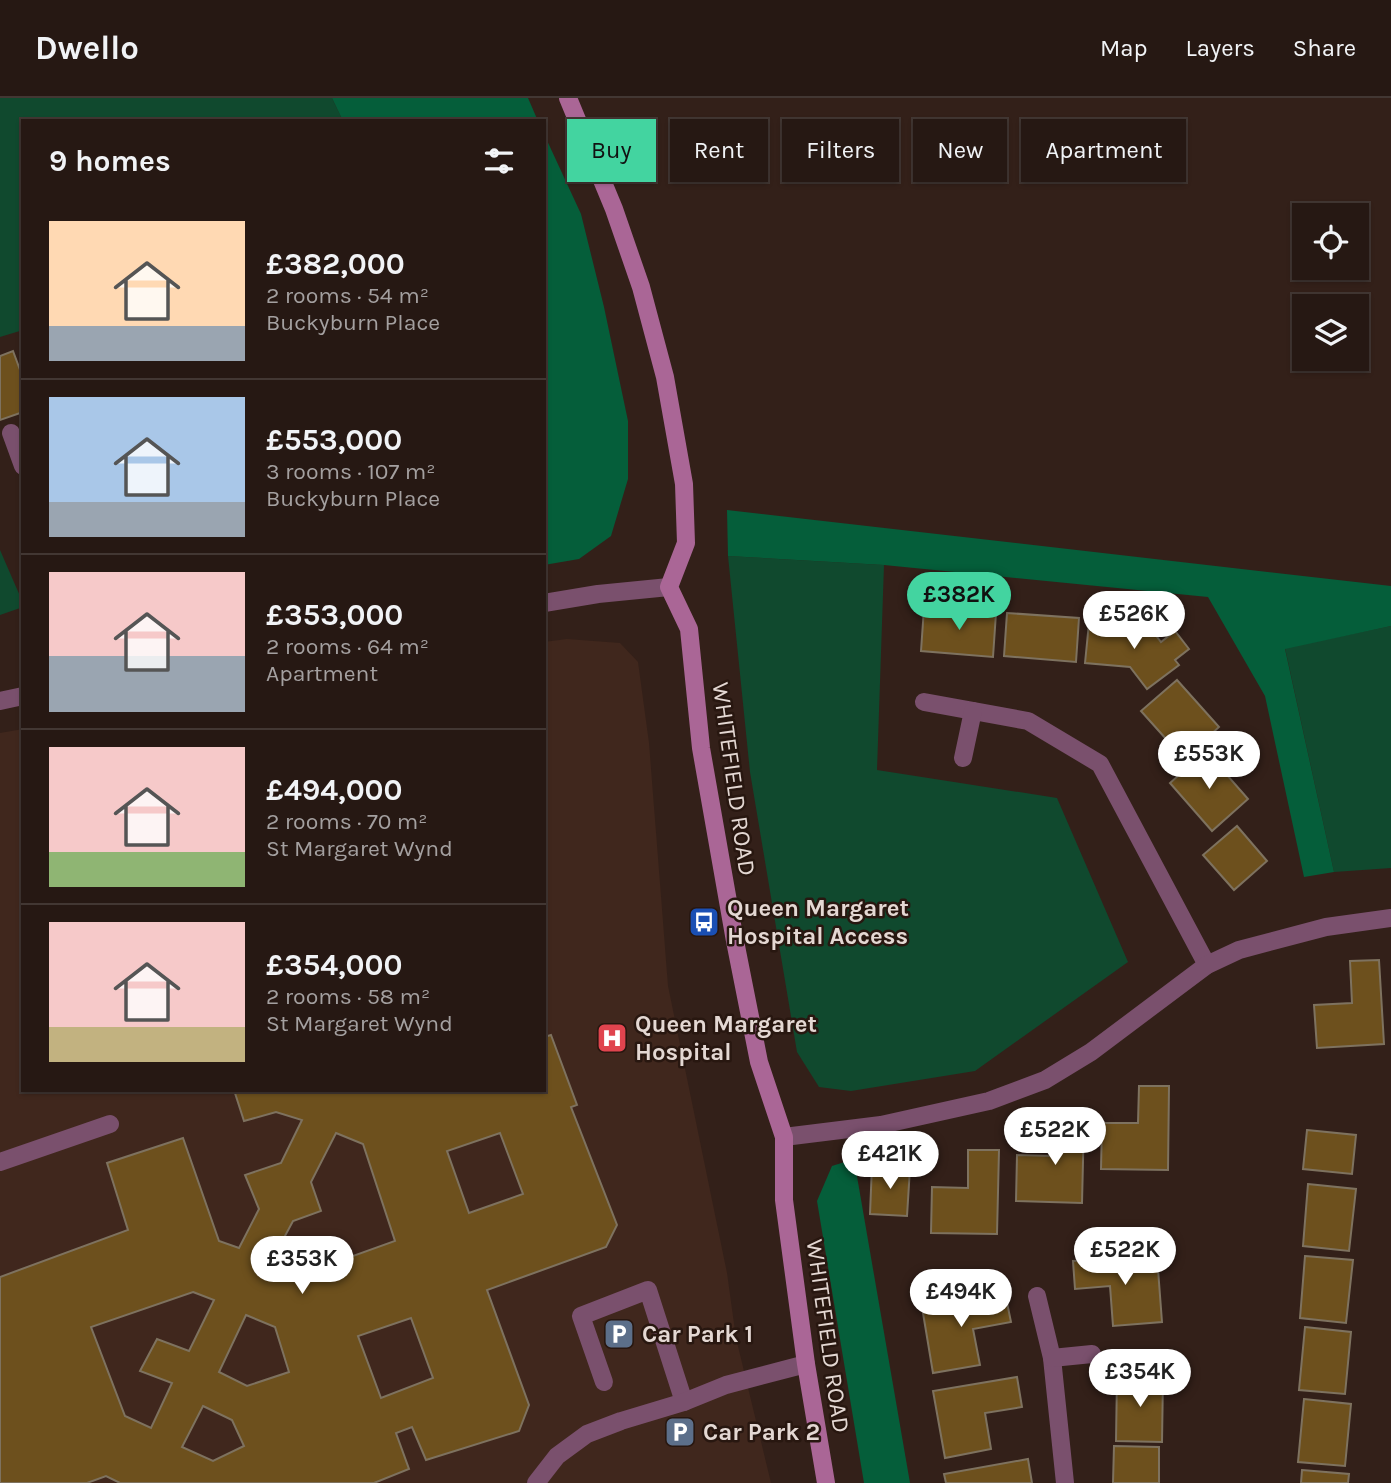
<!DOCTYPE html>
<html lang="en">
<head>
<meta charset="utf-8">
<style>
	:root { --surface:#261813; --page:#322521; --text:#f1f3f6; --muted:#a4a0a0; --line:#423733; --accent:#43d4a0 }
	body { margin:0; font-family:Karla,sans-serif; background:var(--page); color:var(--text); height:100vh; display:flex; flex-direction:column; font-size:26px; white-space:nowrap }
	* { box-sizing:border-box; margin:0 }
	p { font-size:23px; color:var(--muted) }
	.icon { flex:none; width:38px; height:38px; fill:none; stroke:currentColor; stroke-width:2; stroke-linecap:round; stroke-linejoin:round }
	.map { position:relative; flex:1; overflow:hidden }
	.side { position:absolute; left:21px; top:21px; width:525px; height:973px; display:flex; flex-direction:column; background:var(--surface); border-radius:0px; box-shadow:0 2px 5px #0004,0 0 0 2px var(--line) }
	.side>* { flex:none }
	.banner { position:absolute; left:567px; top:21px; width:665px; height:63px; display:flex; gap:14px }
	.tools { position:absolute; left:1292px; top:105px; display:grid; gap:14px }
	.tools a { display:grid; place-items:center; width:77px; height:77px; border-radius:0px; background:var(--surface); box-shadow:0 2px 5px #0004,0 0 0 2px var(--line); font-size:35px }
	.price { position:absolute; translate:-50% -60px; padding:0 16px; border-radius:24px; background:#fff; color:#222; font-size:23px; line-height:46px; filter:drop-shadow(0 2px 4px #0008) }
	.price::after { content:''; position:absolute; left:50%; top:42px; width:21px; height:16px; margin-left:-10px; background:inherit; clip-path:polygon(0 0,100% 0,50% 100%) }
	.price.current { background:var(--accent); color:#111 }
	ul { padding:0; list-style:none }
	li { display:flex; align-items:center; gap:21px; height:175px; padding:0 28px }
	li+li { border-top:2px solid var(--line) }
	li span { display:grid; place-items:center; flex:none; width:196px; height:140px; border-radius:0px; color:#555 }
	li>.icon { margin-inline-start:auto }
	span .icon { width:84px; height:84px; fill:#fffc; stroke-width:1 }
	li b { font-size:30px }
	h2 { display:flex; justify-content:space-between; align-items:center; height:84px; padding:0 28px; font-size:30px }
	.pill { padding:0 24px; border-radius:0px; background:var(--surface); box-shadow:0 2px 5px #0004,0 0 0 2px var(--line); font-size:24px; line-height:63px }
	.pill.current { background:var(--accent); color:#111 }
	header { display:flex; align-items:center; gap:42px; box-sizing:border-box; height:98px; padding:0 35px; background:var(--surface); border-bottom:2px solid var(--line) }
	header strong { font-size:33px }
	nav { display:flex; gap:38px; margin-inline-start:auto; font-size:24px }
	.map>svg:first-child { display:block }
	.built { fill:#40271d }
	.green { fill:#10492e }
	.forest { fill:#055e3a }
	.building { fill:#6d501d; stroke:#7e725f; stroke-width:2; fill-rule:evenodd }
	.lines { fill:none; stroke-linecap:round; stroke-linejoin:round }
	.service { stroke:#7a506d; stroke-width:18 }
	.minor { stroke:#7a506d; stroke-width:18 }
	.tertiary { stroke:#7a506d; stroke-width:18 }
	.secondary { stroke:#aa6696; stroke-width:18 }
	.labels { text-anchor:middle; stroke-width:5; stroke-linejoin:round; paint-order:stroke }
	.street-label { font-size:24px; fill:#e4d8d3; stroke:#281710 }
	.poi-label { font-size:24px; font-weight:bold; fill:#e4d8d3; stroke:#281710; text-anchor:start }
</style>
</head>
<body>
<header>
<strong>Dwello</strong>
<nav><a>Map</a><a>Layers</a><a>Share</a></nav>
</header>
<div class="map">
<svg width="1391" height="1385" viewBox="0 0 1391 1385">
	<rect width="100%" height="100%" fill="#332019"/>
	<path class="built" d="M567,541L620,545L638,564L649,645L668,888L727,1175L736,1240L771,1385H0V635L23,631V992H544V544Z"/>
	<g class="green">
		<path d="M0,0H332L343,23H23V232L0,239Z"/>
		<path d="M0,452L23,505V509L0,517Z"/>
		<path d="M728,458L884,467L877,672L1057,700L1128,864L975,973L851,993L819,989L797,954L750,674Z"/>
		<path d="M1391,528V770L1334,774L1285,550Z"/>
	</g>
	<g class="forest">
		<path d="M332,0H528L538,23H343Z"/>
		<path d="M544,36L581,116L604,209L628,323V381L611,438L579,461L544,467V346L546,345L544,302Z"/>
		<path d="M727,412L1391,488V528L1285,551L1334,774L1304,779L1265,598L1208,499L884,467L728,458Z"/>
		<path d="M854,1061L910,1385H864L817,1103L832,1068Z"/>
	</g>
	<g class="building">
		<path d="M13,253L23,280V314L0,322V258Z"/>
		<path d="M924,510L996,515L993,559L921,553Z"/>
		<path d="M1007,515L1079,520L1076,564L1004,558Z"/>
		<path d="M1089,525L1151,531L1161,544L1175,533L1189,551L1175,562L1179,567L1147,591L1130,569L1085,565Z"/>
		<path d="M1177,582L1219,629L1184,661L1141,613Z"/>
		<path d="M1206,653L1248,701L1212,733L1170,685Z"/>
		<path d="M1237,728L1267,763L1234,792L1203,757Z"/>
		<path d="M1379,862L1384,946L1317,950L1314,907L1352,905L1350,863Z"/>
		<path d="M551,937L577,1007L571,1009L617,1127L606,1149L487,1192L529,1307L519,1333L426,1362L412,1329L396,1335L409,1371L374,1385H120L106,1378L87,1385H0V1179L128,1132L107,1065L183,1040L219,1143L239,1150L259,1111L245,1077L281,1065L302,1022L276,1014L244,1023L234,992H544V939ZM336,1035L363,1046L395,1143L300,1177L271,1164L293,1123L321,1113L311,1084ZM500,1035L523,1096L469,1115L447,1053ZM193,1194L214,1202L189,1253L157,1241L140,1273L172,1285L151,1330L125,1318L91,1229ZM246,1217L275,1229L289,1274L247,1288L219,1274ZM411,1220L433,1280L381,1300L358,1238ZM203,1308L232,1322L244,1348L213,1363L182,1349Z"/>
		<path d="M1139,988H1169L1168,1072L1101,1071L1102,1025H1138Z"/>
		<path d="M1053,1020L1084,1021L1082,1105L1016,1103L1017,1057L1053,1058Z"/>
		<path d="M1307,1032L1356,1037L1352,1076L1303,1071Z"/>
		<path d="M968,1052H999L997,1136L931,1135L932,1089L968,1090Z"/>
		<path d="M872,1067L910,1070L907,1118L870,1116Z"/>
		<path d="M1308,1086L1356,1091L1349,1153L1303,1148Z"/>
		<path d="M1157,1158L1162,1224L1113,1228L1110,1188L1075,1191L1073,1163Z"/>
		<path d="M1305,1158L1353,1162L1346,1225L1300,1220Z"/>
		<path d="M1005,1195L1011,1224L973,1231L980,1267L933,1275L922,1209Z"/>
		<path d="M1305,1229L1351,1234L1345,1296L1299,1292Z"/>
		<path d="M1117,1278L1163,1279L1162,1344L1116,1343Z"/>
		<path d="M1017,1279L1022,1309L985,1315L991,1351L945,1360L933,1293Z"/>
		<path d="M1304,1301L1351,1306L1345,1368L1298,1364Z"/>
		<path d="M1114,1348L1159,1349V1385H1113Z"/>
		<path d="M1028,1361L1032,1385H946L944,1376Z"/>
		<path d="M1302,1372L1349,1376L1348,1385H1301Z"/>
	</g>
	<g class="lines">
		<g class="service">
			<path d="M11,335L23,368"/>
			<path d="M0,1064L110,1026"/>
			<path d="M604,1284L581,1218L648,1192L684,1304"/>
			<path d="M536,1385L557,1358L587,1336L621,1323L684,1304L726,1287L806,1266"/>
		</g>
		<g class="minor">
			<path d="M924,604L1028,623L1100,666L1207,867"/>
			<path d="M963,660L973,613"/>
			<path d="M784,1039L881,1027L989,1003L1045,982L1091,954L1207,867L1239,852L1326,829L1391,820"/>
			<path d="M1037,1198L1052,1260L1065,1385"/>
			<path d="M1052,1260L1092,1256"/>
		</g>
		<g class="tertiary">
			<path d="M544,505L598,496L669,489"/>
			<path d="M0,603L23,598"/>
		</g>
		<path class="secondary" d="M568,0L614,111L641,189L665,279L684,386L686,445L669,489L689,531L701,650L735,843L759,964L784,1039V1102L806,1266L826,1385"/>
	</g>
	<defs>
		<g id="bus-square" transform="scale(1.575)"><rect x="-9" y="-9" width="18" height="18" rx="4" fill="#1a4fb4" stroke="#281710"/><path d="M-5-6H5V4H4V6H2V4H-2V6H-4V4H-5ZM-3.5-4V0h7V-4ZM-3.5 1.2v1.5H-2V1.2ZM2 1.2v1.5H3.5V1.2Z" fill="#fff"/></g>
		<g id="hospital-square" transform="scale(1.575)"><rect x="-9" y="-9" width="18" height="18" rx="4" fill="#e0444e" stroke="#281710"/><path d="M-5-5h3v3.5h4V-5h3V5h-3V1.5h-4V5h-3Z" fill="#fff"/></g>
		<g id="parking-square" transform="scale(1.575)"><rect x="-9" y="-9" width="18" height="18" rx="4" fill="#5c6f8a" stroke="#281710"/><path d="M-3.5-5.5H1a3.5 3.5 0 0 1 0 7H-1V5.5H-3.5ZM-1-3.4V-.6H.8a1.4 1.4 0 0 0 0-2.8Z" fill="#fff"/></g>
	</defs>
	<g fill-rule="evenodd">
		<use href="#bus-square" x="704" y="824"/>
		<use href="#hospital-square" x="612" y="940"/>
		<use href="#parking-square" x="619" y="1236"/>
		<use href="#parking-square" x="680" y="1334"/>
	</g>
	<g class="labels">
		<g class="street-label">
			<text transform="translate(734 681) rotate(82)" y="8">WHITEFIELD ROAD</text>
			<text transform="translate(828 1238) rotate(82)" y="8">WHITEFIELD ROAD</text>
		</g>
		<g class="poi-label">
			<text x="727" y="818">Queen Margaret<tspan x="727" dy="28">Hospital Access</tspan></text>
			<text x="635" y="934">Queen Margaret<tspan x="635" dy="28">Hospital</tspan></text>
			<text x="642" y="1244">Car Park 1</text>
			<text x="703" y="1342">Car Park 2</text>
		</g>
	</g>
</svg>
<div class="tools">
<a><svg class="icon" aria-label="locate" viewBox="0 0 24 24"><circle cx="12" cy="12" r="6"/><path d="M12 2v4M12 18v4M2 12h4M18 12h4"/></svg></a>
<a><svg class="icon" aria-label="layers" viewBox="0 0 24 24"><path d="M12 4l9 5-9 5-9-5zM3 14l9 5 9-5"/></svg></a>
</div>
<b class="price current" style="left:959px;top:534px">£382K</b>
<b class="price" style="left:1134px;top:553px">£526K</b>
<b class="price" style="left:1209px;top:693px">£553K</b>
<b class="price" style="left:1055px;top:1069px">£522K</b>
<b class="price" style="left:890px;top:1093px">£421K</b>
<b class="price" style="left:1125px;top:1189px">£522K</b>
<b class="price" style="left:302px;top:1198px">£353K</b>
<b class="price" style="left:961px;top:1231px">£494K</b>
<b class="price" style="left:1140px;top:1311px">£354K</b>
<div class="banner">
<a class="pill current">Buy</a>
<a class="pill">Rent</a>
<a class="pill">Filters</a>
<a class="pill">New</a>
<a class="pill">Apartment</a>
</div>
<section class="side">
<h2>9 homes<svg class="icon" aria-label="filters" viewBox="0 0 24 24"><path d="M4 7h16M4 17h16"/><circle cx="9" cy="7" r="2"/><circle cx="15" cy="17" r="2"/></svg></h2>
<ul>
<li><span style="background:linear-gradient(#ffd9b3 75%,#9aa5b1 0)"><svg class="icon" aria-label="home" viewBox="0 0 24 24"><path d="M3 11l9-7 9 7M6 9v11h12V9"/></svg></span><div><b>£382,000</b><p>2 rooms · 54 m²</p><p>Buckyburn Place</p></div></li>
<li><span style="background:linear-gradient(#a9c7e8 75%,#9aa5b1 0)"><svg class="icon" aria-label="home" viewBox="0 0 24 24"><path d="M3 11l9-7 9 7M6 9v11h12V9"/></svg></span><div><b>£553,000</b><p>3 rooms · 107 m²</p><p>Buckyburn Place</p></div></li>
<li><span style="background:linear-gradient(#f6c9c9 60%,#9aa5b1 0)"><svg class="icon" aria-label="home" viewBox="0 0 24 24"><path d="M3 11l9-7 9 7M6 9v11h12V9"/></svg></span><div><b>£353,000</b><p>2 rooms · 64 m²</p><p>Apartment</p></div></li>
<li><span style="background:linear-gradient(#f6c9c9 75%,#8fb573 0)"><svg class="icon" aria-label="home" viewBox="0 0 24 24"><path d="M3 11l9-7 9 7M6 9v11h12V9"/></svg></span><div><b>£494,000</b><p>2 rooms · 70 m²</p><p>St Margaret Wynd</p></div></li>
<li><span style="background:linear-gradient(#f6c9c9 75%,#c2b280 0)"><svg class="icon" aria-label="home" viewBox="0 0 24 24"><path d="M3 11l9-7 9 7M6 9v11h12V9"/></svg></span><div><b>£354,000</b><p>2 rooms · 58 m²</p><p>St Margaret Wynd</p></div></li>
</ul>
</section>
</div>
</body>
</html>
